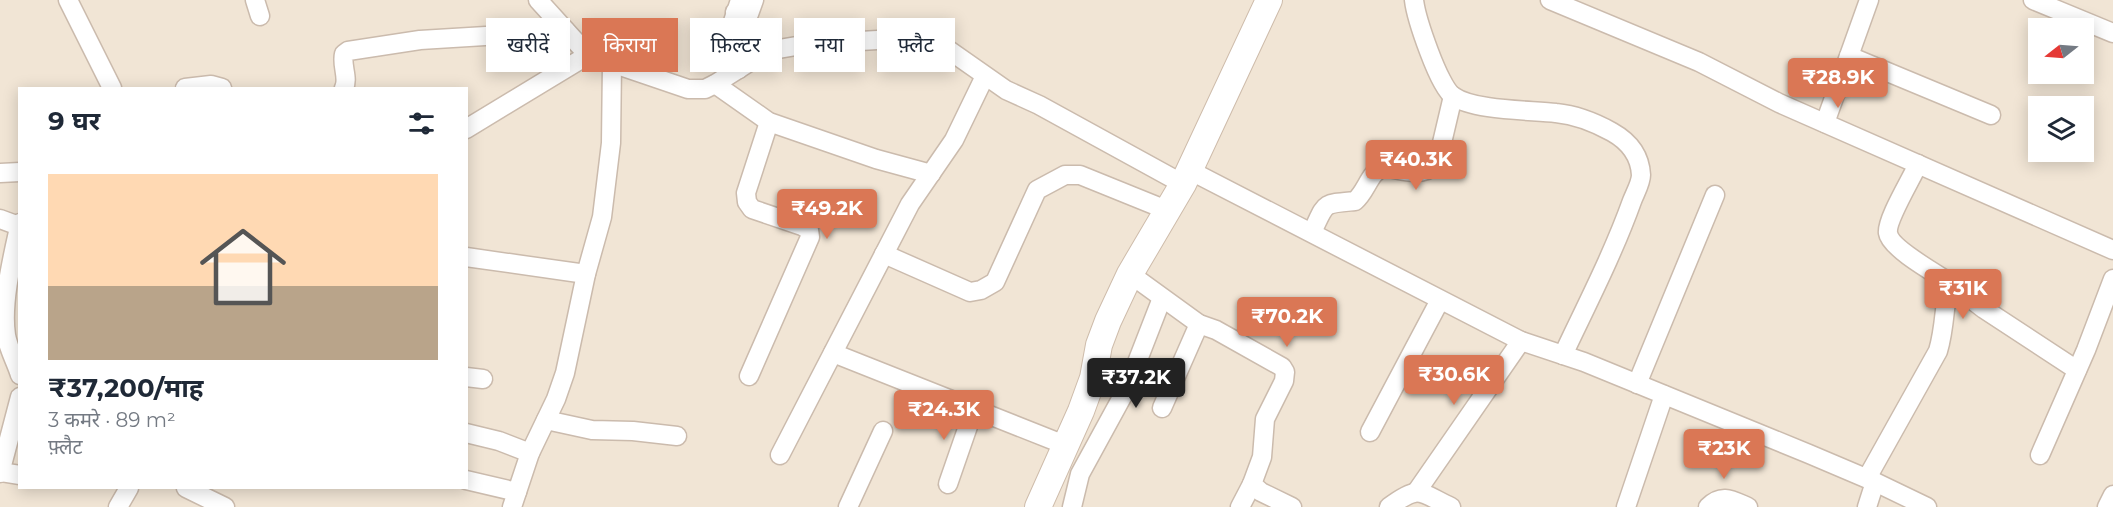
<!DOCTYPE html>
<html lang="hi">
<head>
<meta charset="utf-8">
<style>
	:root { --surface:#fff; --page:#f2f2f3; --text:#1f2937; --muted:#747a83; --line:#e0e1e3; --accent:#da7755 }
	body { margin:0; font-family:Montserrat,"Noto Sans Devanagari",sans-serif; background:var(--page); color:var(--text); height:100vh; display:flex; flex-direction:column; font-size:22px; white-space:nowrap }
	* { box-sizing:border-box; margin:0 }
	p { font-size:20px; color:var(--muted) }
	.icon { flex:none; width:33px; height:33px; fill:none; stroke:currentColor; stroke-width:2; stroke-linecap:round; stroke-linejoin:round }
	.map { position:relative; flex:1; overflow:hidden }
	.details { position:absolute; left:18px; top:87px; width:450px; height:402px; display:flex; flex-direction:column; background:var(--surface); border-radius:0px; box-shadow:0 3px 15px #0003 }
	.details>* { flex:none }
	.banner { position:absolute; left:486px; top:18px; width:570px; height:54px; display:flex; gap:12px }
	.needle { width:39px; rotate:253deg }
	.buttons { position:absolute; left:2028px; top:18px; display:grid; gap:12px }
	.buttons a { display:grid; place-items:center; width:66px; height:66px; border-radius:0px; background:var(--surface); box-shadow:0 3px 15px #0003; font-size:30px }
	.price { position:absolute; translate:-50% -51px; padding:0 14px; border-radius:6px; background:var(--accent); color:#fff; font-size:20px; line-height:39px; filter:drop-shadow(0 2px 3px #0008) }
	.price::after { content:''; position:absolute; left:50%; top:36px; width:18px; height:14px; margin-left:-9px; background:inherit; clip-path:polygon(0 0,100% 0,50% 100%) }
	.price.on { background:#222; color:#fff }
	ul { padding:0; list-style:none }
	li { display:grid; align-content:center; gap:12px; height:318px; padding:0 30px }
	li+li { border-top:2px solid var(--line) }
	li span { display:grid; place-items:center; height:186px; border-radius:0px; color:#555 }
	li>.icon { margin-inline-start:auto }
	span .icon { width:108px; height:108px; fill:#fffc; stroke-width:1 }
	li b { font-size:26px }
	h2 { display:flex; justify-content:space-between; align-items:center; height:72px; padding:0 30px; font-size:26px }
	.chip { padding:0 21px; border-radius:0px; background:var(--surface); box-shadow:0 3px 15px #0003; font-size:21px; line-height:54px }
	.chip.on { background:var(--accent); color:#fff }
	.map>svg:first-child { display:block }
	.residential { fill:#f1e5d5; fill-rule:evenodd }
	.lines { fill:none; stroke-linecap:round; stroke-linejoin:round }
	.minor-casing { stroke:#cbbbad; stroke-width:21 }
	.secondary-casing { stroke:#cebcab; stroke-width:28 }
	.minor { stroke:#fff; stroke-width:18 }
	.secondary { stroke:#fff; stroke-width:26 }
</style>
</head>
<body>
<div class="map">
<svg width="2113" height="507" viewBox="0 0 2113 507">
	<rect width="100%" height="100%" fill="#faf3e6"/>
	<path class="residential" d="M0,0H2113V507H0ZM2038,28H2084V74H2038ZM20,88H466V488H20ZM2038,106H2084V152H2038Z"/>
	<g class="lines">
		<g class="minor-casing">
			<g id="minor">
				<path d="M68,0L112,88"/>
				<path d="M255,0L260,16"/>
				<path d="M538,0L588,55"/>
				<path d="M1414,0C1416,18 1439,87 1453,96C1474,111 1531,110 1556,113C1577,115 1594,122 1612,132C1628,141 1640,155 1641,175C1641,183 1635,193 1632,201C1613,254 1587,304 1563,355"/>
				<path d="M1550,0L1699,62L1779,103L2113,250"/>
				<path d="M2033,0L2113,33"/>
				<path d="M735,12L749,14L754,0"/>
				<path d="M1849,56L1991,115"/>
				<path d="M739,69L727,51L726,43L740,0"/>
				<path d="M715,84L769,122L876,159L931,174"/>
				<path d="M185,88L211,85L222,88"/>
				<path d="M344,88C349,78 341,65 344,54L348,51L420,40L566,31"/>
				<path d="M1825,123L1869,0"/>
				<path d="M466,129L588,55L688,89H705L715,84L767,51L808,44L912,38L936,41L1006,90L1039,105L1183,184"/>
				<path d="M1189,170L1521,341L1584,362L1809,454L1875,482L1927,507"/>
				<path d="M0,173L20,172"/>
				<path d="M0,219L19,226"/>
				<path d="M20,223C13,255 1,303 6,335C8,348 16,362 20,375"/>
				<path d="M1312,232C1327,202 1321,204 1355,201C1367,191 1369,172 1384,167C1402,170 1421,178 1437,164L1453,96"/>
				<path d="M884,254L970,292L981,290L995,282L1037,190L1065,175H1080L1169,211"/>
				<path d="M466,257L586,274"/>
				<path d="M1130,274L1199,324L1216,330L1282,367L1285,372L1284,381L1265,419L1262,457L1252,484L1261,492L1292,507"/>
				<path d="M1949,282L1984,309L2077,370"/>
				<path d="M833,353L1065,445"/>
				<path d="M749,376L810,237L809,230L802,226L752,209L747,202L746,193L769,122"/>
				<path d="M466,377L483,379"/>
				<path d="M1637,384L1715,195"/>
				<path d="M1162,408L1199,324"/>
				<path d="M546,420L592,430L633,431L677,436"/>
				<path d="M1370,432L1440,300"/>
				<path d="M466,433L499,441L530,453"/>
				<path d="M780,455L910,204L954,140L985,76"/>
				<path d="M2040,455L2086,350L2113,279"/>
				<path d="M0,472L20,475"/>
				<path d="M0,473L20,397"/>
				<path d="M1867,478L1938,351C1945,328 1944,306 1949,282C1935,273 1890,248 1888,233C1886,220 1912,178 1918,164"/>
				<path d="M466,480L517,492"/>
				<path d="M948,484L974,409"/>
				<path d="M186,488L225,507"/>
				<path d="M1417,491L1521,341"/>
				<path d="M118,507L129,488"/>
				<path d="M512,507L530,453L556,399L565,373L586,274L602,217L611,143L612,63"/>
				<path d="M848,507L883,431"/>
				<path d="M1072,507L1080,474L1127,388L1162,298"/>
				<path d="M1240,507L1252,484"/>
				<path d="M1389,507C1420,484 1419,492 1451,507"/>
				<path d="M1626,507L1664,395"/>
				<path d="M1708,507C1722,493 1732,500 1748,507"/>
				<path d="M1867,507L1875,482"/>
				<path d="M2107,507L2113,495"/>
			</g>
		</g>
		<g class="secondary-casing">
			<path id="secondary" d="M1038,507L1081,411L1093,378L1099,345L1108,321L1130,274L1183,184L1269,0"/>
		</g>
		<use href="#minor" class="minor"/>
		<use href="#secondary" class="secondary"/>
	</g>
</svg>
<div class="buttons">
<a><svg class="needle" viewBox="-14 -14 28 28"><path d="M0-13l5 13h-10z" fill="#e53935"/><path d="M0 13l5-13h-10z" fill="#747a83"/></svg></a>
<a><svg class="icon" aria-label="layers" viewBox="0 0 24 24"><path d="M12 4l9 5-9 5-9-5zM3 14l9 5 9-5"/></svg></a>
</div>
<b class="price" style="left:1838px;top:109px">₹28.9K</b>
<b class="price" style="left:1416px;top:191px">₹40.3K</b>
<b class="price" style="left:827px;top:240px">₹49.2K</b>
<b class="price" style="left:1963px;top:320px">₹31K</b>
<b class="price" style="left:1287px;top:348px">₹70.2K</b>
<b class="price" style="left:1454px;top:406px">₹30.6K</b>
<b class="price on" style="left:1136px;top:409px">₹37.2K</b>
<b class="price" style="left:944px;top:441px">₹24.3K</b>
<b class="price" style="left:1724px;top:480px">₹23K</b>
<div class="banner">
<a class="chip">खरीदें</a>
<a class="chip on">किराया</a>
<a class="chip">फ़िल्टर</a>
<a class="chip">नया</a>
<a class="chip">फ़्लैट</a>
</div>
<section class="details">
<h2>9 घर<svg class="icon" aria-label="filters" viewBox="0 0 24 24"><path d="M4 7h16M4 17h16"/><circle cx="9" cy="7" r="2"/><circle cx="15" cy="17" r="2"/></svg></h2>
<ul>
<li><span style="background:linear-gradient(#ffd9b3 60%,#b9a48a 0)"><svg class="icon" aria-label="home" viewBox="0 0 24 24"><path d="M3 11l9-7 9 7M6 9v11h12V9"/></svg></span><div><b>₹37,200/माह</b><p>3 कमरे · 89 m²</p><p>फ़्लैट</p></div></li>
</ul>
</section>
</div>
</body>
</html>
